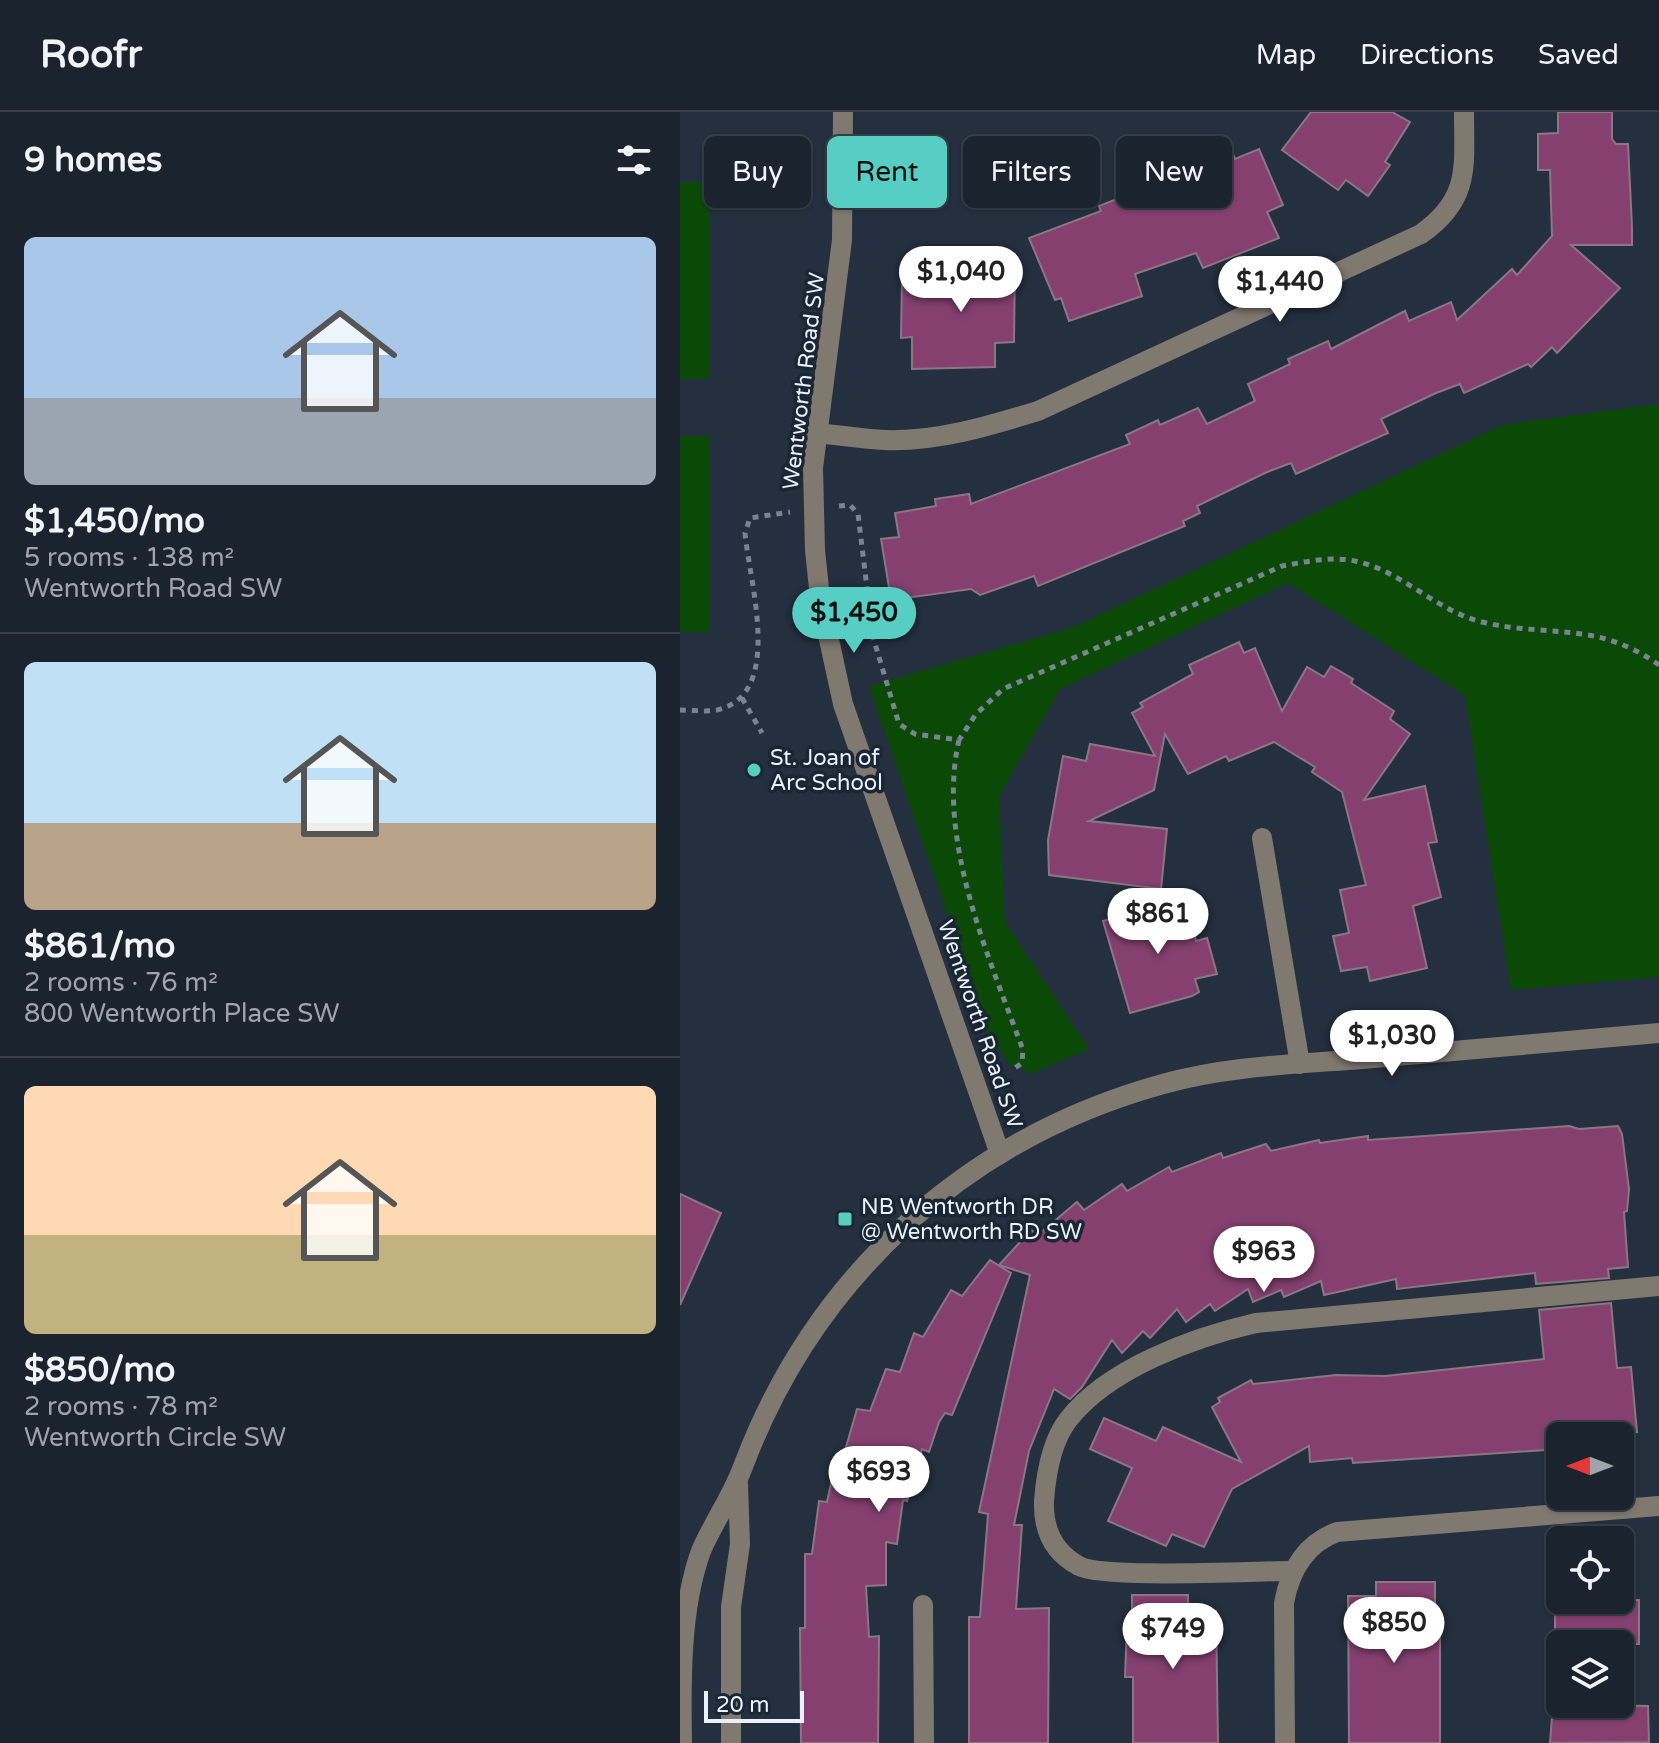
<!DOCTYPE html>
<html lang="en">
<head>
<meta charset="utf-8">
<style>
	:root { --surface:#1b232f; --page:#242b37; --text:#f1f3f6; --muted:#a0a4aa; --line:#39404b; --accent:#56cec4 }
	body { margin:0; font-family:"Varela Round",sans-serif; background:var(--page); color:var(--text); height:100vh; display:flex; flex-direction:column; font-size:30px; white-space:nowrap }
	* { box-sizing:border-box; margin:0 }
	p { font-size:26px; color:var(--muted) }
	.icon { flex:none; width:44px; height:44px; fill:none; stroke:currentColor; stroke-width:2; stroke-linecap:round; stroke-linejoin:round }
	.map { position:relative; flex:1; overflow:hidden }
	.sheet { display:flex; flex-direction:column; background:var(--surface); width:680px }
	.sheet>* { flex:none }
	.top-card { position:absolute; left:24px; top:24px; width:760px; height:72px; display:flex; gap:16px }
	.needle { width:52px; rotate:270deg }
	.fabs { position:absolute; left:866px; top:1310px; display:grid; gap:16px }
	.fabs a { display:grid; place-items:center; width:88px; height:88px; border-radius:12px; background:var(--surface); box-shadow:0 2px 6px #0004,0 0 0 2px var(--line); font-size:40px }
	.scale { position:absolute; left:24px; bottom:20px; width:100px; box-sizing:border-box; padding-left:8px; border:4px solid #eaf1fc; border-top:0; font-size:22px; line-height:28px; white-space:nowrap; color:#eaf1fc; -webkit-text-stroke:6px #1b2635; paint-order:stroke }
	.price { position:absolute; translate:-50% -68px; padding:0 18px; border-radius:28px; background:#fff; color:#222; font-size:26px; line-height:52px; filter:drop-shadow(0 2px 4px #0008) }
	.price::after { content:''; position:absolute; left:50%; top:48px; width:24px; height:18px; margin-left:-12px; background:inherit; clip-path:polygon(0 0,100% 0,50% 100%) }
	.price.selected { background:var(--accent); color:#111 }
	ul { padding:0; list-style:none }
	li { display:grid; align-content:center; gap:16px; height:424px; padding:0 24px }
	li+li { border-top:2px solid var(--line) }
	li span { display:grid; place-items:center; height:248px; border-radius:12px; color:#555 }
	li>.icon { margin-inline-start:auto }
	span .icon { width:144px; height:144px; fill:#fffc; stroke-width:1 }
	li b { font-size:34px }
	h2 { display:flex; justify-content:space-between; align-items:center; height:96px; padding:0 24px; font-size:34px }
	.chip { padding:0 28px; border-radius:12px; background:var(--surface); box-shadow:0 2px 6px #0004,0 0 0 2px var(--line); font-size:28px; line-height:72px }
	.chip.selected { background:var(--accent); color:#111 }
	header { display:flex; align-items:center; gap:48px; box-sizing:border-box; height:112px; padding:0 40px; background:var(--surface); border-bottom:2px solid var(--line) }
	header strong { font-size:38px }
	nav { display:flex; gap:44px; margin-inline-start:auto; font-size:28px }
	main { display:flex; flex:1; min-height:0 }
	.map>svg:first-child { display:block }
	.green { fill:#0b4a06 }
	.building { fill:#854070; stroke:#8b7684; stroke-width:2 }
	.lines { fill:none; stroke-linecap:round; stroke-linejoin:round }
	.path { stroke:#7a8391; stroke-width:5; stroke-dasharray:6 6; stroke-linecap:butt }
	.minor { stroke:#7f7970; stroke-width:20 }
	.poi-dot { fill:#56cec4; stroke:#1b2635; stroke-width:3 }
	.labels { text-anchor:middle; stroke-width:7; stroke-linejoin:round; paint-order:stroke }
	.street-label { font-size:22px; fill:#eaf1fc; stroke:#1b2635 }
	.poi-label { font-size:22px; fill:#eaf1fc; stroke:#1b2635; text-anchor:start }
</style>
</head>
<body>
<header>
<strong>Roofr</strong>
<nav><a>Map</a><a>Directions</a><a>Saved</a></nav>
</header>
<main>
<section class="sheet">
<h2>9 homes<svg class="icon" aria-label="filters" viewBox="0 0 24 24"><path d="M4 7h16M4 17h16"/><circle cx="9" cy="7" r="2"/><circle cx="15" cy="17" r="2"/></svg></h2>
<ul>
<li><span style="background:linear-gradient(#a9c7e8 65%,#9aa5b1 0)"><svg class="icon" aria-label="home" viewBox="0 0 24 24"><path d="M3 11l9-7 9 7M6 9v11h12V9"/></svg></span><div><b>$1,450/mo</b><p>5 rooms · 138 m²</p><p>Wentworth Road SW</p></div></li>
<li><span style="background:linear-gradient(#bfe0f5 65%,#b9a48a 0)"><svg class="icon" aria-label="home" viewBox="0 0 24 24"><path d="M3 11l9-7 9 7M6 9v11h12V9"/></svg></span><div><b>$861/mo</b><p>2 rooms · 76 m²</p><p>800 Wentworth Place SW</p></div></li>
<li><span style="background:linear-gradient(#ffd9b3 60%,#c2b280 0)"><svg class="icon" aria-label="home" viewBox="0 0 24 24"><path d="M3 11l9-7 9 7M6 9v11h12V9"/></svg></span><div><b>$850/mo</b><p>2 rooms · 78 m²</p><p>Wentworth Circle SW</p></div></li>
</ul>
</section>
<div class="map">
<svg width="979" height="1631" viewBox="0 0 979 1631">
	<rect width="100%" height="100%" fill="#242f3f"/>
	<g class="green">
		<path d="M0,70H30L29,267H0Z"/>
		<path d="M979,292V865L831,878L785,583L608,471L380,577L319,685L325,810L409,937L350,962L339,954H330L320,937L314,939L189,574L394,515L822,313Z"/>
		<rect x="0" y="324" width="29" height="196"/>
	</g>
	<g class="building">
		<path d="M631,0H712L730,10L705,50L710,53L688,84L666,68L658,78L602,38Z"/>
		<path d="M878,0H932V27L936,32H948L952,115V133H891L940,176L877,241L872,235L851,255L848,252L784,281L780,272L756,281L701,307L708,321L616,362L611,351L587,360L517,394L520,401L503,409L505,414L358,474L354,464L300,483L291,477L211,488L201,427L219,425L215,401L256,394L255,387L289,382L291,392L450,332L446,323L478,308L480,313L518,296L527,312L575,289L568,272L610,252L608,247L648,229L651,237L725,199L729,209L771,190L777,208L832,157L837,163L872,124L870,58H858V22L878,21Z"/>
		<path d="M579,37L603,93L587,100L599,126L523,156L516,141L455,162L462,184L389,209L381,186L375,188L349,126L421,99L419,94L510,58L512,61L553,42L555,47Z"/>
		<path d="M278,143H335L334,230L315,231V255L232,257V225L221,226L222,168H277Z"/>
		<path d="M559,530L564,541L575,536L602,599L627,555L644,565L651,554L673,567L671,571L714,599L710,607L730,622L684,688L745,674L757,730L748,731L761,785L733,794L747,856L690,869L687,855L661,859L653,824L669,821L660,778L686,773L662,680L632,660L635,655L594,630L549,649L546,644L508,662L485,622L474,678L409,709L487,717L481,777L369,763L368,728L383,644L406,649L410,632L475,644L452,601L463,595L460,591L513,562L509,553Z"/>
		<path d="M506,788L516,829L527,826L537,862L515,867L519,880L512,884L450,901L423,809Z"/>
		<path d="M889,1014L899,1017L938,1014L942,1022L949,1077L947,1099L944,1100L948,1155L928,1157L929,1166L856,1172L855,1161L717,1177L716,1167L644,1183L641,1169L604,1185L601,1178L573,1190L568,1177L535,1199L530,1192L506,1210L497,1197L470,1226L463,1219L442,1241L432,1228L402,1275L390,1287L374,1277L349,1339L334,1413H342L336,1497L369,1496L368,1631H289V1505H300L308,1402L299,1400L350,1163L319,1153L351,1118L359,1122L397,1090L404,1098L442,1072L447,1079L489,1055L492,1060L541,1041L543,1046L586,1032L591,1039L639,1028L640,1031L688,1024V1028Z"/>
		<path d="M0,1082L41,1101L0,1193Z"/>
		<path d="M310,1148L331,1161L272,1303L265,1301L259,1310L249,1340L242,1337L227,1389L223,1388L217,1432L206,1430V1473L186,1474L189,1525L199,1524L198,1631H121L120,1516H125V1442H132L139,1389L147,1390L157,1343L164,1342L177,1297L190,1299L206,1257L220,1260L234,1221L243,1225L271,1178L282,1184Z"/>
		<path d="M931,1191L937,1256L951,1255L957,1320L948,1321V1324H880V1337L673,1351L672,1346L630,1350L629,1334L552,1377L524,1435L492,1422L486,1434L428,1409L452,1356L410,1337L424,1306L476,1329L483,1315L561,1350L532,1295L540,1290L538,1286L571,1268L573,1272L656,1263L705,1264L864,1247L859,1198Z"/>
		<path d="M696,1470H755V1526H760V1631H669L668,1484H696Z"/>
		<path d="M452,1483H508V1498L536,1499L538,1631H453V1565H445L447,1511H452Z"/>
		<rect x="875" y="1488" width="84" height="44"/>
		<path d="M873,1592L968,1594L969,1630L870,1631Z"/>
	</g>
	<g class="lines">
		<g class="path">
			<path d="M159,394L170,393L178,402L193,525L219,612L235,622L279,628L296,602L323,577L602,454C624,450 647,445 669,448C719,455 753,498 802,510C868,526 916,508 979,553"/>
			<path d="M62,586L82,621"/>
			<path d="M0,598C12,598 26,600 37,598C105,583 69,469 65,421L70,406L110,400"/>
			<path d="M279,628C256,728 309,845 343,938L342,951L332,958"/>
		</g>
		<g class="minor">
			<path d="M163,0L162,128L133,356L135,438L140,486L163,592L320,1042"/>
			<path d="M136,321C159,323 182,327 205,328C256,330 309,314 358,299L741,122C791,87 784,54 784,0"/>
			<path d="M582,726L620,952"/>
			<path d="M612,1459C576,1459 423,1467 399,1454C373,1440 363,1417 364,1389C366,1362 371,1330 388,1308C428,1256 515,1225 576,1211L979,1174"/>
			<path d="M243,1493L244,1631"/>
			<path d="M2,1631C1,1569 0,1497 21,1439C34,1409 53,1383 64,1352C136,1163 287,1026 483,972C547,954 617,952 682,947C781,938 880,930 979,921"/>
			<path d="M51,1631V1495L60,1432L58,1372"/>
			<path d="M605,1631L604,1491C610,1458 625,1432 657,1420L979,1394"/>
		</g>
	</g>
	<g class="poi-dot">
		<circle cx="74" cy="658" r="8"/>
		<rect x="157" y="1099" width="16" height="16" rx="4"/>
	</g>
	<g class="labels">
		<g class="street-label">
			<text transform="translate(123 269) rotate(-83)" y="8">Wentworth Road SW</text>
			<text transform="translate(301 912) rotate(71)" y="8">Wentworth Road SW</text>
		</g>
		<g class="poi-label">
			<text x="90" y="653">St. Joan of<tspan x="90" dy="25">Arc School</tspan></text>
			<text x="181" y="1102">NB Wentworth DR<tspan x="181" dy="25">@ Wentworth RD SW</tspan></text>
		</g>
	</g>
</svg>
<div class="fabs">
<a><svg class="needle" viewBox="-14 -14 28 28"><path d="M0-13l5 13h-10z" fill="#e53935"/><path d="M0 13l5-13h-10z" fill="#a0a4aa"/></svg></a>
<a><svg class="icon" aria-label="locate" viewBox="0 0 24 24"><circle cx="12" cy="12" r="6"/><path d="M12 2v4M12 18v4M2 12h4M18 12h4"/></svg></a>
<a><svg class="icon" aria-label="layers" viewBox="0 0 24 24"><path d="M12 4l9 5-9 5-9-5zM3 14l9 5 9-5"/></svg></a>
</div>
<div class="scale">20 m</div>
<b class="price" style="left:281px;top:202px">$1,040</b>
<b class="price" style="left:600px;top:212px">$1,440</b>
<b class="price selected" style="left:174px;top:543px">$1,450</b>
<b class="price" style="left:478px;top:844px">$861</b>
<b class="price" style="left:712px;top:966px">$1,030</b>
<b class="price" style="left:584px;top:1182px">$963</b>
<b class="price" style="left:199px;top:1402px">$693</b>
<b class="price" style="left:714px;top:1553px">$850</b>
<b class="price" style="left:493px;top:1559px">$749</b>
<div class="top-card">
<a class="chip">Buy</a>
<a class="chip selected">Rent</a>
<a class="chip">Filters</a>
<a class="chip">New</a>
</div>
</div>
</main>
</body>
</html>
